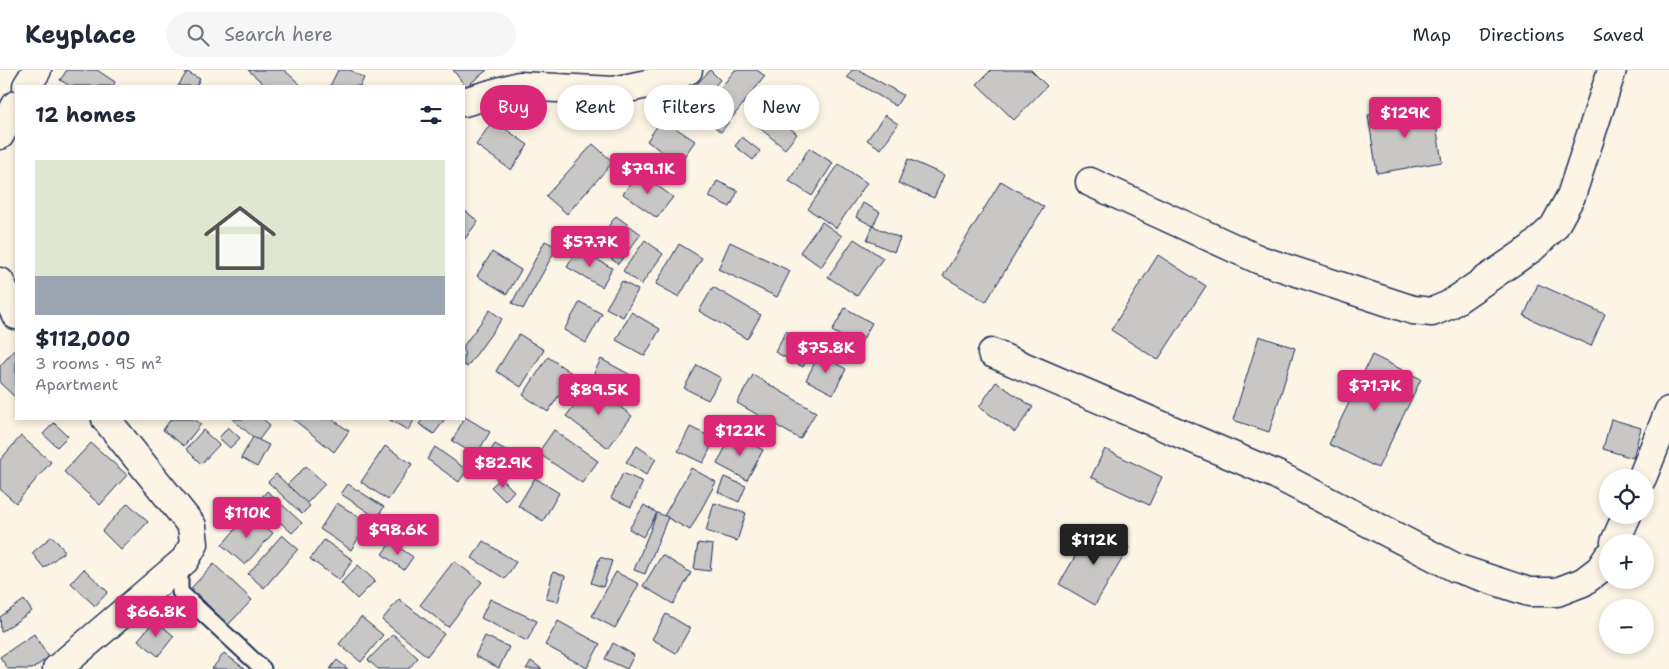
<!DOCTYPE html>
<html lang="en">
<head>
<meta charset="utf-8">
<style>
	:root { --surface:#fff; --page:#f6f6f7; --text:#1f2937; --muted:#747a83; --line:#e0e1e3; --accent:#db2777 }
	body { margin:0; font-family:"Shantell Sans",sans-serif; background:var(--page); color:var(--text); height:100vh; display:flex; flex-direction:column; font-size:19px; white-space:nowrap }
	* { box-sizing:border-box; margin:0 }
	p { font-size:16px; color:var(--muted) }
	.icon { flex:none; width:28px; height:28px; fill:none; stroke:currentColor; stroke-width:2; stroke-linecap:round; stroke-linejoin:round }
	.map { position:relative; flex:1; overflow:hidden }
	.drawer { position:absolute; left:15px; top:15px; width:450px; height:335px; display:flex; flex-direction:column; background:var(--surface); border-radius:0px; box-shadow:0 2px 8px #0003 }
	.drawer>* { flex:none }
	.hud { position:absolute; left:480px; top:15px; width:475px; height:45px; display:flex; gap:10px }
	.fabs { position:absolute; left:1599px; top:399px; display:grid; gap:10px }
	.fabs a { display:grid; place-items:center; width:55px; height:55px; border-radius:50%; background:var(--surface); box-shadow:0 2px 8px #0003; font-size:25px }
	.price { position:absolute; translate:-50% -42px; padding:0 11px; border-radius:5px; background:var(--accent); color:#fff; font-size:16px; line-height:32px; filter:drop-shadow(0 1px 2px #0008) }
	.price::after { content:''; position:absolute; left:50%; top:30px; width:15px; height:11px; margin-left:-8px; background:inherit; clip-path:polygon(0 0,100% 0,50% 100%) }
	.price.active { background:#222; color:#fff }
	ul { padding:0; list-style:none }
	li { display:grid; align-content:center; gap:10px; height:265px; padding:0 20px }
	li span { display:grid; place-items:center; height:155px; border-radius:0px; color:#555 }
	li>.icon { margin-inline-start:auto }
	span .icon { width:90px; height:90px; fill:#fffc; stroke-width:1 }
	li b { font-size:21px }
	h2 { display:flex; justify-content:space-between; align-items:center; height:60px; padding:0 20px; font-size:21px }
	.tag { padding:0 18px; border-radius:22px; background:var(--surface); box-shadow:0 2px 8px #0003; font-size:18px; line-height:45px }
	.tag.active { background:var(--accent); color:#fff }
	header { display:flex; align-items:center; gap:30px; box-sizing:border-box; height:70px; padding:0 25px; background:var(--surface); border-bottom:1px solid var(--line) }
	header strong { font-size:24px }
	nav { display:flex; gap:28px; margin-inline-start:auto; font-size:18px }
	.search { width:350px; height:45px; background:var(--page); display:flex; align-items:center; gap:12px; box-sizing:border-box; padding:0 18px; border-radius:28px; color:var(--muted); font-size:19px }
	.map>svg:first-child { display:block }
	.building { fill:#c8c7c6; stroke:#1b2f5e }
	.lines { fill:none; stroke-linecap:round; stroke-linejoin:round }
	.service-casing { stroke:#1b2f5e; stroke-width:19 }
	.minor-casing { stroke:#1b2f5e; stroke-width:31 }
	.service { stroke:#fcf5e5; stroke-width:15 }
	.minor { stroke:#fcf5e5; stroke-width:28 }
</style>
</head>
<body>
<header>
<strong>Keyplace</strong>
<div class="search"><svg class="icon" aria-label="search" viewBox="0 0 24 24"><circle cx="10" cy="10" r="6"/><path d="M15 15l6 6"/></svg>Search here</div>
<nav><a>Map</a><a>Directions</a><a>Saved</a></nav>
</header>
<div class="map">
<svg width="1669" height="599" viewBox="0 0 1669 599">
	<rect width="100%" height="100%" fill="#fcf5e5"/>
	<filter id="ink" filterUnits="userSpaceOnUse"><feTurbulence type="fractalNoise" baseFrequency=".02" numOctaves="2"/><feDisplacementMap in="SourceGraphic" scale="10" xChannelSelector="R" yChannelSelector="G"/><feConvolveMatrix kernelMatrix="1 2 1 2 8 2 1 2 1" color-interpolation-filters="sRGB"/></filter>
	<g filter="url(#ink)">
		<g class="building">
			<path d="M67,0H97L115,12L113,16H70L60,10Z"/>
			<path d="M248,0H284L302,16H266Z"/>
			<path d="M338,0H350L364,8L360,16H330Z"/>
			<path d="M453,0H487L466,17Z"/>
			<path d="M710,0L720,10L694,38L684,28Z"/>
			<path d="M735,0H757L765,6L721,62L699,45Z"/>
			<path d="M852,0H859L903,25L896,36L847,7Z"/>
			<path d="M991,0H1031L1047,16L1014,50L977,14Z"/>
			<path d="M187,2L200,9L196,16H178Z"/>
			<path d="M1433,35L1442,92L1377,103L1368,45Z"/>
			<path d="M768,40L797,64L785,79L756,55Z"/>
			<path d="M885,45L898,54L881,79L867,70Z"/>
			<path d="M662,49L695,71L679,94L647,71Z"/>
			<path d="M493,50L528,75L511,100L476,75Z"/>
			<path d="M742,67L760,81L753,90L735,76Z"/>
			<path d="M593,74L613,92L567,144L546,126Z"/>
			<path d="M809,78L833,93L812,126L789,111Z"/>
			<path d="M908,89L944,105L934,128L898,113Z"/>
			<path d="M839,94L867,113L836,158L808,139Z"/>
			<path d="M638,102L673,127L657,148L623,124Z"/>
			<path d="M717,111L738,121L730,137L709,127Z"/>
			<path d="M1001,111L1044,137L986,232L943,206Z"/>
			<path d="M863,133L880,142L873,156L856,147Z"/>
			<path d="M464,140L478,151L464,170Z"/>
			<path d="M616,146L641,164L618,194L594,176Z"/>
			<path d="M822,152L842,166L821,197L800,182Z"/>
			<path d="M873,156L900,168L894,182L867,170Z"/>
			<path d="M854,169L883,188L857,226L828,207Z"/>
			<path d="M645,170L663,184L641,215L623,201Z"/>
			<path d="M545,171L557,177L523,239L512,233Z"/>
			<path d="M730,172L790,201L777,227L718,199Z"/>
			<path d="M679,174L702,188L679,227L656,214Z"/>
			<path d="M578,179L612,198L602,217L567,197Z"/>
			<path d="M492,182L521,200L507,224L477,206Z"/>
			<path d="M1158,185L1206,216L1158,290L1111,260Z"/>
			<path d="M622,211L638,220L623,247L606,238Z"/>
			<path d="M1538,214L1605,244L1591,276L1524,246Z"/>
			<path d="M713,217L761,245L747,269L699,241Z"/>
			<path d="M580,232L602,244L586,273L564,260Z"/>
			<path d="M845,238L872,253L859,276L832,261Z"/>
			<path d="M490,240L502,249L467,297L464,295V275Z"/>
			<path d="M631,242L660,259L645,286L616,270Z"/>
			<path d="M786,261L815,276L803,297L775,282Z"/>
			<path d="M519,264L544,280L521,317L496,301Z"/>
			<path d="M1259,266L1295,278L1269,362L1233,350Z"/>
			<path d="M16,278V328L0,313V296Z"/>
			<path d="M819,284L846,299L833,324L806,310Z"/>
			<path d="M1372,285L1421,309L1378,398L1329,374Z"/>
			<path d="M548,287L573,304L548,342L523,325Z"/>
			<path d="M601,289L638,309L630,322L594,303Z"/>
			<path d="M697,295L721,308L708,330L684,318Z"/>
			<path d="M753,305L816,342L800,369L737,333Z"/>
			<path d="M996,312L1033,337L1015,362L979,337Z"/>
			<path d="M591,314L632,346L608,378L566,346Z"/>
			<path d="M465,347L490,362L476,385L452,371Z"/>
			<path d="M171,349H194L201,354L184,376L163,360Z"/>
			<path d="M232,349H263L270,355L258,371Z"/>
			<path d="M293,349H332L349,361L334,382Z"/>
			<path d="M388,349H415L408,360Z"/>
			<path d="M423,349H445L434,364L419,354Z"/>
			<path d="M1611,349L1641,358L1633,388L1603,379Z"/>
			<path d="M54,353L68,366L57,377L43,364Z"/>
			<path d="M228,357L240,368L230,378L219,368Z"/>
			<path d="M690,357L715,369L703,393L678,381Z"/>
			<path d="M203,360L219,375L201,394L186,379Z"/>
			<path d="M554,360L598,391L582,413L538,383Z"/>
			<path d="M732,364L763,380L747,410L717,394Z"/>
			<path d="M21,366L51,392L16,433L0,419V390Z"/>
			<path d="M253,367L269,375L257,397L241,388Z"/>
			<path d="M91,373L127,405L100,435L64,402Z"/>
			<path d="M495,374L520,388L510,404L485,389Z"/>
			<path d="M385,376L412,394L388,430L361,412Z"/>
			<path d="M637,376L656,389L646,405L626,392Z"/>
			<path d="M435,377L467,400L459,412L427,389Z"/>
			<path d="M1105,379L1162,407L1149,435L1091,407Z"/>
			<path d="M306,396L325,414L306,434L287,415Z"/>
			<path d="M691,398L716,412L690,460L664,446Z"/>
			<path d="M623,403L643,412L631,437L611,428Z"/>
			<path d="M276,404L310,436L302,444L268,412Z"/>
			<path d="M724,407L746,416L739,432L718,422Z"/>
			<path d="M501,408L514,421L505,431L491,417Z"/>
			<path d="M535,408L559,423L543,451L518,436Z"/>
			<path d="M348,414L384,437L377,448L341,424Z"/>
			<path d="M267,421L302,453L292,463L258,432Z"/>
			<path d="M128,433L148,452L121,480L102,461Z"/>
			<path d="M337,433L368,453L351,480L320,459Z"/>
			<path d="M714,433L746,443L737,471L706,461Z"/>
			<path d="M644,435L657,443L643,467L629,459Z"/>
			<path d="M249,443L273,463L245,495L222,475Z"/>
			<path d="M657,443L668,447L645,504L634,500Z"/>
			<path d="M1093,456L1129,477L1095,535L1059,514Z"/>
			<path d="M282,465L298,479L264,518L248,504Z"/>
			<path d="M52,466L65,481L44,498L32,483Z"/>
			<path d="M324,470L353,490L339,510L310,489Z"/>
			<path d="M483,471L516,492L505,509L472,488Z"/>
			<path d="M391,472L413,487L404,500L382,484Z"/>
			<path d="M698,473L713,475L710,501L694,499Z"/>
			<path d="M662,485L691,503L673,534L643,516Z"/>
			<path d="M600,487L612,491L603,517L591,513Z"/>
			<path d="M454,491L482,512L448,557L420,535Z"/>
			<path d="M214,494L252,530L228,555L191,518Z"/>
			<path d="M358,495L375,511L357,529L341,513Z"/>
			<path d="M84,499L108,522L95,536L71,513Z"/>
			<path d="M553,502L565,506L558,532L546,529Z"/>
			<path d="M616,502L639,514L615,558L592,546Z"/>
			<path d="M399,529L444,564L427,586L382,550Z"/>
			<path d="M490,529L537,551L527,571L481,548Z"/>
			<path d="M24,530L32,541L1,562L0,547Z"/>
			<path d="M666,544L690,558L676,583L652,569Z"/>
			<path d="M361,547L383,565L361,592L339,574Z"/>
			<path d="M155,550L174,566L158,586L138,570Z"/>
			<path d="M558,551L600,574L587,598L545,575Z"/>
			<path d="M34,564L49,587L32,599H8L0,587Z"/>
			<path d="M393,564L418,588L408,599H378L368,590Z"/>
			<path d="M485,566L509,577L499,598L475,586Z"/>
			<path d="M613,573L634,585L627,599L605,589Z"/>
			<path d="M224,583L245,599H212Z"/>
			<path d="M337,590L348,599H330Z"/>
			<path d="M531,591L542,599H526Z"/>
		</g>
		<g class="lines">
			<g class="service-casing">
				<path id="service" d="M184,493L180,507V522L263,599"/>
			</g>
			<g class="minor-casing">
				<g id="minor">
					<path d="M27,16L37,0"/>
					<path d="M464,32L519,16L614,21L666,10L688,0"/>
					<path d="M0,65L16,35"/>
					<path d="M1090,112L1260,190L1413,240L1432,242L1449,235L1532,178L1554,157L1571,126L1612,0"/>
					<path d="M0,212L16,245"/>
					<path d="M992,283L1277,405L1456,498L1529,522H1557L1583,512L1600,499L1608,487"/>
					<path d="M1642,408L1669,341"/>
					<path d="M1615,472L1627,445"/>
					<path d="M57,599L185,490L194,474L192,456L106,349"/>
				</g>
			</g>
			<use href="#service" class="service"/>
			<use href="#minor" class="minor"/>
		</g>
	</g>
</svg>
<div class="fabs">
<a><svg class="icon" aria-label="locate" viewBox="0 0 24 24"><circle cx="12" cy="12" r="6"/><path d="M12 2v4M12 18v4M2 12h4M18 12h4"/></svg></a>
<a>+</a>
<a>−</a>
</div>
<b class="price" style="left:1405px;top:69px">$129K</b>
<b class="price" style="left:648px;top:125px">$79.1K</b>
<b class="price" style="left:590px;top:198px">$57.7K</b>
<b class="price" style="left:826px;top:304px">$75.8K</b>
<b class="price" style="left:1375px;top:342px">$71.7K</b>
<b class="price" style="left:599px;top:346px">$89.5K</b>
<b class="price" style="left:740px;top:387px">$122K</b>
<b class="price" style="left:503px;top:419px">$82.9K</b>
<b class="price" style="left:247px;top:469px">$110K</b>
<b class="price" style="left:398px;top:486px">$98.6K</b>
<b class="price active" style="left:1094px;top:496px">$112K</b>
<b class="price" style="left:156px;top:568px">$66.8K</b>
<div class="hud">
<a class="tag active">Buy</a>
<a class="tag">Rent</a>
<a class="tag">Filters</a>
<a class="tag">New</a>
</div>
<section class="drawer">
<h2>12 homes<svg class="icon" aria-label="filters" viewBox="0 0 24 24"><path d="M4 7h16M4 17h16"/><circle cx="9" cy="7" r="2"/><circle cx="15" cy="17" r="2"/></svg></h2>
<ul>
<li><span style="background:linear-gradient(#dfe7d0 75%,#9aa5b1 0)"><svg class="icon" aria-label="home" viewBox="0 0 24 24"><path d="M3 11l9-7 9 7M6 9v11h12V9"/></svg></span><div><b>$112,000</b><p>3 rooms · 95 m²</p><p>Apartment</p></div></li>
</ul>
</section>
</div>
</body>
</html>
